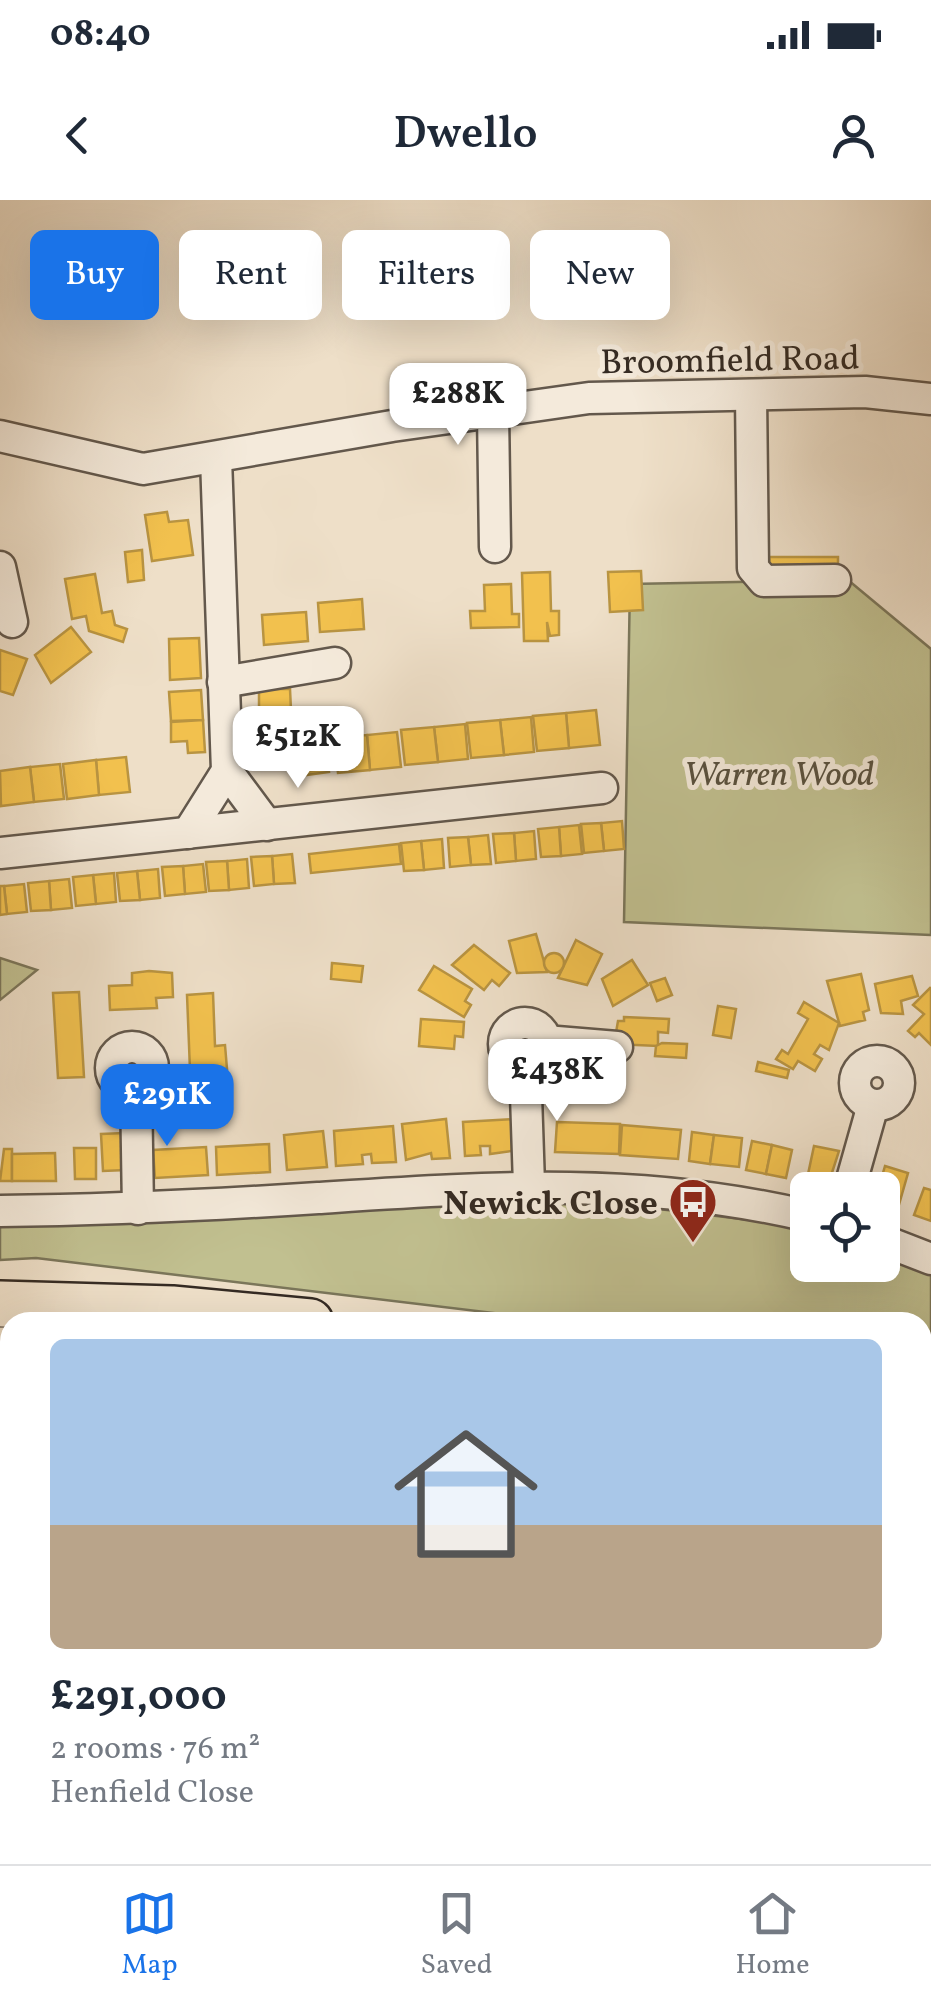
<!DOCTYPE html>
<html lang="en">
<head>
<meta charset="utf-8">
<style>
	:root { --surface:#fff; --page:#f2f2f3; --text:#1f2937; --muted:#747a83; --line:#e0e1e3; --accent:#1a73e8 }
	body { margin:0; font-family:Vollkorn,serif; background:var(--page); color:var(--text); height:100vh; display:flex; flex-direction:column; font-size:38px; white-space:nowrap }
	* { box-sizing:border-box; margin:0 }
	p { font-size:32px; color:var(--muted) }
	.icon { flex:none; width:55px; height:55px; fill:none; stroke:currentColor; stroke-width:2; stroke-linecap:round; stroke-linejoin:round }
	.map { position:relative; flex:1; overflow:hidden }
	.drawer { position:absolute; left:0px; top:1112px; width:932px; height:552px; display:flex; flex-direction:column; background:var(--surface); border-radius:30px 30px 0 0; box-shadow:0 10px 40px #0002 }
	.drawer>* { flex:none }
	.banner { position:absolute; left:30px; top:30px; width:872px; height:90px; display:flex; gap:20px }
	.buttons { position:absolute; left:790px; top:972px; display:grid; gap:20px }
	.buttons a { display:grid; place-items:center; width:110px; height:110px; border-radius:15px; background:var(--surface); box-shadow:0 10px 40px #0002; font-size:50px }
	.price { position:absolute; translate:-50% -85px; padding:0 22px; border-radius:20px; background:#fff; color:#222; font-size:32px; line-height:65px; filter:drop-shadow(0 2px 5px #0008) }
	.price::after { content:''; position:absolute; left:50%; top:60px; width:30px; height:22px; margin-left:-15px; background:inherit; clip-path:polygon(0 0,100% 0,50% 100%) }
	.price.current { background:var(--accent); color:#fff }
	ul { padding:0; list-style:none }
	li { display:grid; align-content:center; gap:20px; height:530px; padding:0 50px }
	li+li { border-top:2px solid var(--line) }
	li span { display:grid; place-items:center; height:310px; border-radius:15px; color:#555 }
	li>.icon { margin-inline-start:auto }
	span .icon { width:180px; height:180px; fill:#fffc; stroke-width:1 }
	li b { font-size:42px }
	.pill { padding:0 35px; border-radius:15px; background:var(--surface); box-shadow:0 10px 40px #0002; font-size:35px; line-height:90px }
	.pill.current { background:var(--accent); color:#fff }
	.status { display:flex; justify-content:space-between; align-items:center; height:70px; padding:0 50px; background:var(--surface); direction:ltr }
	.status svg { height:28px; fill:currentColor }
	header { display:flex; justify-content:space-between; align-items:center; height:130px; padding:0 50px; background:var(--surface); font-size:45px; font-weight:600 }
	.menu { display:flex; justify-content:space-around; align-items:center; height:140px; border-top:2px solid var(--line); background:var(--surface); font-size:28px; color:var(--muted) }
	.menu a { display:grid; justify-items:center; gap:5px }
	.menu .current { color:var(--accent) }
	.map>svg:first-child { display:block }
	.green { fill:#c1c090; stroke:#7b765a; stroke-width:2.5 }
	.homes { fill:#f2c14e; stroke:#b99441; stroke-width:2.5 }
	.schools { fill:#3f88c5; stroke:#3c6c94; stroke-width:2.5 }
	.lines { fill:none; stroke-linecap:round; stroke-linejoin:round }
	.stream { stroke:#748181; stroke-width:6 }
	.minor-casing { stroke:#63584c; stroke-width:35 }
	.highway-casing { stroke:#352b23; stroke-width:50 }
	.path { stroke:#352b23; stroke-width:4; stroke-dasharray:2.5 5; stroke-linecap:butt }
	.minor { stroke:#f4eadb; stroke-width:30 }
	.highway { stroke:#eedfc8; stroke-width:45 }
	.labels { text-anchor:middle; stroke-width:10; stroke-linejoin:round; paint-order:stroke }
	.street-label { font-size:35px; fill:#352b23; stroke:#f4eadb }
	.park-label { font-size:35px; font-style:italic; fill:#58503e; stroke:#f4eadb }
	.poi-label { font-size:35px; font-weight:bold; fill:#352b23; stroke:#f4eadb; text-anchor:end }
</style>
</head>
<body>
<div class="status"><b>08:40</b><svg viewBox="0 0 49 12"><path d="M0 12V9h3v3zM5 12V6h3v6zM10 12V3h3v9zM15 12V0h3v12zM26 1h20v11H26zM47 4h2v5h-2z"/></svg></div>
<header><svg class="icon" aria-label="back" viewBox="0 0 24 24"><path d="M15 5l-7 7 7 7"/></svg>Dwello<svg class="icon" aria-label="person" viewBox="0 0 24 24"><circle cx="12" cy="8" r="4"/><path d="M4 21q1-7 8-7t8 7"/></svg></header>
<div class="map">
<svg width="931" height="1664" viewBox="0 0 931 1664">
	<rect width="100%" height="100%" fill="#eedfc8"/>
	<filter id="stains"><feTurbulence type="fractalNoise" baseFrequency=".002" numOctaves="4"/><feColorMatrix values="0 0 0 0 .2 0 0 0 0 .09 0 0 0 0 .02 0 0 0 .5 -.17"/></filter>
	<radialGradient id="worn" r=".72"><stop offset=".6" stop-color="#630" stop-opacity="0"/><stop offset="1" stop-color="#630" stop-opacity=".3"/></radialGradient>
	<g class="green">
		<path d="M848,380L931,449V735L624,722L630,384Z"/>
		<path d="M0,758L37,770L0,800Z"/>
		<path d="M526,993L807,1027L808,1065H882L883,1049L931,1071V1228L923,1225L922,1122H568L36,1058L0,1060V1015Z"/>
		<path d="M0,1201H10V1350L0,1363Z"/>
		<path d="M922,1427L931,1431V1561L923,1557Z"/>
	</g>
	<g class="homes">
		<path d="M167,312L169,322L188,320L193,355L152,361L145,315Z"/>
		<path d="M142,350L144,380L128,382L125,352Z"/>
		<path d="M769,357H838V373L770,374Z"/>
		<path d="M641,371L643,410L610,412L608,372Z"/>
		<path d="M550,372L551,411H559V435L550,436L547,422L548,441H524L522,373Z"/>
		<path d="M95,374L102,413L112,411L115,425L127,429L123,442L89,431L86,416L72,419L65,379Z"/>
		<path d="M511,384L512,414H519V427L471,428L470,411H485L484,385Z"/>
		<path d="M362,399L364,429L320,432L318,403Z"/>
		<path d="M306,412L308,441L264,445L262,415Z"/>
		<path d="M71,427L91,452L51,483L35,455Z"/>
		<path d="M199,438L201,478L170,480L169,439Z"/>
		<path d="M0,450L27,459L13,495L0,491Z"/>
		<path d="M259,489H290L291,510L259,511Z"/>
		<path d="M201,490L203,520L171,521L169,492Z"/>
		<path d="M291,510V528L259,529V511Z"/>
		<path d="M596,510L600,545L569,548L566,513Z"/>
		<path d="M566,513L569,548L537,551L533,516Z"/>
		<path d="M531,517L534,552L504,555L500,520Z"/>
		<path d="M203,520L205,552L188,553L187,541L171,542V522Z"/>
		<path d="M500,520L504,555L471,558L467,523Z"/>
		<path d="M465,524L468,559L438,562L434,527Z"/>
		<path d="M434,527L438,562L405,565L401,530Z"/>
		<path d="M397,532L401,567L370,570L367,535Z"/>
		<path d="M367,535L370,570L338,573L334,538Z"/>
		<path d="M327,556L329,572L299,576L297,559Z"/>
		<path d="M126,557L130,592L99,595L96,560Z"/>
		<path d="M96,560L99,595L67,599L63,564Z"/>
		<path d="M60,564L64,599L34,602L30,567Z"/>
		<path d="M30,567L34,602L1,606L0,571Z"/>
		<path d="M622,621L624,649L604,651L601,623Z"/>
		<path d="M601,623L604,651L584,653L581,624Z"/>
		<path d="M579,625L582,654L561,656L559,627Z"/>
		<path d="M559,627L561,656L541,657L538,629Z"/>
		<path d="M534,631L536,659L516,661L514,633Z"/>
		<path d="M514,633L516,661L496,663L493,634Z"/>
		<path d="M488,635L491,664L471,665L468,637Z"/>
		<path d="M468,637L471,665L450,667L448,638Z"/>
		<path d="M442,639L444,668L424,670L421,641Z"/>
		<path d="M421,641L424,670L404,671L401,643Z"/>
		<path d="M399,644L401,664L311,673L309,654Z"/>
		<path d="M292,654L295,683L274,684L272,656Z"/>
		<path d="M272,656L274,684L254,686L251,657Z"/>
		<path d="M247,659L249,688L229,690L227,661Z"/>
		<path d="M227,661L229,690L209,691L206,662Z"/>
		<path d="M203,664L206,692L185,694L183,666Z"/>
		<path d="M183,666L185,694L165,696L162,667Z"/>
		<path d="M158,669L160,698L140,700L137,671Z"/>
		<path d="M137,671L140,700L120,701L117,673Z"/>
		<path d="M114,673L116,702L96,704L93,675Z"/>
		<path d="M93,675L96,704L76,706L73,677Z"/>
		<path d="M69,679L72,708L51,710L49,681Z"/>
		<path d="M49,681L51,710L31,711L28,683Z"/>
		<path d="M24,684L27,712L7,714L4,686Z"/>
		<path d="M0,686H4L7,714L0,715Z"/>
		<path d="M536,734L547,772L517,773L509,741Z"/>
		<path d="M576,740L602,754L587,785L558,778Z"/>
		<path d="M474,745L510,773L499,786L492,780L484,790L452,765Z"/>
		<circle cx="554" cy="763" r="10"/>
		<path d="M632,760L648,785L613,806L602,779Z"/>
		<path d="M332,763L363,766L361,782L331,779Z"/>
		<path d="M434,766L472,789L465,801L471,805L464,817L419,790Z"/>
		<path d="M149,771L172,773L173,797L156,798L157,808L110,810L109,786L132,785V773Z"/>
		<path d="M861,774L869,810L863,812L865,820L840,826L827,781Z"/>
		<path d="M912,776L918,796L901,801L903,814L881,813L875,784Z"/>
		<path d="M665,778L672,795L657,801L650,783Z"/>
		<path d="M930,788L931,789V845L919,833L915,837L908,831L924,814L913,805Z"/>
		<path d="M79,792L84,877L58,878L53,793Z"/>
		<path d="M213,793L215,846L225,845L227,869L190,870L187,795Z"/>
		<path d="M804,802L839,823L829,850L820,845L814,854L822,859L815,871L798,861L793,869L776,859L782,850L788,854L808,819L798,813Z"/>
		<path d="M718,806L736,809L731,838L713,835Z"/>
		<path d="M624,817L669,819L668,833L658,832V846L614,844L618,821H624Z"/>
		<path d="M421,819L464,822L463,837L455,836L454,849L419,846Z"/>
		<path d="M662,843L687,844L686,858L655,856L656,846Z"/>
		<path d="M758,862L789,870L787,878L756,871Z"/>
		<path d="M446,919L450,958L432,959L431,953L406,960L402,924Z"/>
		<path d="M516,919L518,950L490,954V946H480L481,955L465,956L463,922Z"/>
		<path d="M557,922L620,924L619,954L555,952Z"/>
		<path d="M622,925L681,930L678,959L620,955Z"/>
		<path d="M393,926L396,962L372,963L371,954L362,955L363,964L336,966L334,931Z"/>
		<path d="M323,931L327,967L287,970L284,935Z"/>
		<path d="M692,932L714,935L710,964L689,961Z"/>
		<path d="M125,933L126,970L103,971L101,934Z"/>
		<path d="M714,935L742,938L739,967L710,964Z"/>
		<path d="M752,941L772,945L766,974L746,970Z"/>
		<path d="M269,944L270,972L217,975L216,947Z"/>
		<path d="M772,945L792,950L786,978L766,974Z"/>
		<path d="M814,946L839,951L829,982L807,979Z"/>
		<path d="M206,947L208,975L155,978L153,950Z"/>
		<path d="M74,948H96V979H75Z"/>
		<path d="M4,949H12V981H0Z"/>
		<path d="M55,953L56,981H12V954Z"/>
		<path d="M885,966L908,973L898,1008L882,1004L884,993L878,990Z"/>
		<path d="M924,988L931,990V1021L914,1015Z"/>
	</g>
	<g class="schools">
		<path d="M436,1655H501L496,1664H434Z"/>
		<path d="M545,1655H606L601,1664H540Z"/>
		<path d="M629,1655H699L717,1664H624Z"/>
	</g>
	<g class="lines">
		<g class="stream">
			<path d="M0,1319L10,1309"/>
			<path d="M922,1389L931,1392"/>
		</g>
		<g class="minor-casing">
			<g id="minor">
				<path d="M751,195L753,368L764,381L835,380"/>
				<path d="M493,213L495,347"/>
				<path d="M0,236L143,269L392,226L589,198L865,192L931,199"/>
				<path d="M0,367L12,422"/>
				<path d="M223,482L335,463"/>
				<path d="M227,571L267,625"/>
				<path d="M188,633L227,571L216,258"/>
				<path d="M0,653L602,588"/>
				<circle cx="525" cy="844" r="21"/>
				<path d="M545,841L617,847"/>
				<circle cx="132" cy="868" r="21"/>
				<circle cx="877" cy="883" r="22"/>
				<path d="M525,865L529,985"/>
				<path d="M136,889L138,1009"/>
				<path d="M849,990L873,905"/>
				<path d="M0,1011C106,1010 212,1005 318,998C489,987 639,976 808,1016"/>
				<path d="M882,1040L931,1059"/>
				<path d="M737,1655L744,1664"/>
				<path d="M915,1655L926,1664"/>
			</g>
		</g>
		<g class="highway-casing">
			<g id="highway">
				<path d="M0,1104L172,1109L310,1122"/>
				<path d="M0,1150H10"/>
				<path d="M922,1265L931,1268"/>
				<path d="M922,1335L931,1338"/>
			</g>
		</g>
		<path class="path" d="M0,1254V1278"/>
		<use href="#minor" class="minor"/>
		<use href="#highway" class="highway"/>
	</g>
	<defs>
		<g id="bus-pin" transform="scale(2.5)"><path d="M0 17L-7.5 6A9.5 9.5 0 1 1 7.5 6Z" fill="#8f2418" stroke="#f4eadb"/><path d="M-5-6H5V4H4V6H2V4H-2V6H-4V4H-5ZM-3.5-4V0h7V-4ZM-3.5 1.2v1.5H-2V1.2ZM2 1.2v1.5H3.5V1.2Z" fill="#fff"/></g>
	</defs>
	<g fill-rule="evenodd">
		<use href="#bus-pin" x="693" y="1002"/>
	</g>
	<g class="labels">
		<g class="street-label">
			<text transform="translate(730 159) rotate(-1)" y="12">Broomfield Road</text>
		</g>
		<g class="park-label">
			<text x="779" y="585">Warren Wood</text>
		</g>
		<g class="poi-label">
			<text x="658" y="1014">Newick Close</text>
		</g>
	</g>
	<rect width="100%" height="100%" filter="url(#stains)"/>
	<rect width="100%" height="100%" fill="url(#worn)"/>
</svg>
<div class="buttons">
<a><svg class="icon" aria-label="locate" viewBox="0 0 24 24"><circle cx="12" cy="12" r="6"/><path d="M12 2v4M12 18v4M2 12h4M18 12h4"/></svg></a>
</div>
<b class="price" style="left:458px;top:248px">£288K</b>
<b class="price" style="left:298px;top:591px">£512K</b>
<b class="price" style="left:557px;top:924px">£438K</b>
<b class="price current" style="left:167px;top:949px">£291K</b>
<div class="banner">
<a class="pill current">Buy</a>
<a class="pill">Rent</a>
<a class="pill">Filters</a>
<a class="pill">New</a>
</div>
<section class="drawer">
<ul>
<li><span style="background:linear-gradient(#a9c7e8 60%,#b9a48a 0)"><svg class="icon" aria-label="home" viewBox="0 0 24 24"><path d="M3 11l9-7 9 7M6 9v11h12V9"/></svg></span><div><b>£291,000</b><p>2 rooms · 76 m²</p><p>Henfield Close</p></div></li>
</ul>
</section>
</div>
<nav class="menu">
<a class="current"><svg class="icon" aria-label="map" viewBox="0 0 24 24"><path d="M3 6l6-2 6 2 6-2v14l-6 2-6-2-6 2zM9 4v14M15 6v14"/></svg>Map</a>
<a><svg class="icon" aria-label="saved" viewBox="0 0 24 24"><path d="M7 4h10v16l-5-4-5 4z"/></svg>Saved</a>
<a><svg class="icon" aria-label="home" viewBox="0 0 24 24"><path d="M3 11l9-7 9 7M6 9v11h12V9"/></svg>Home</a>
</nav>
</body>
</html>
